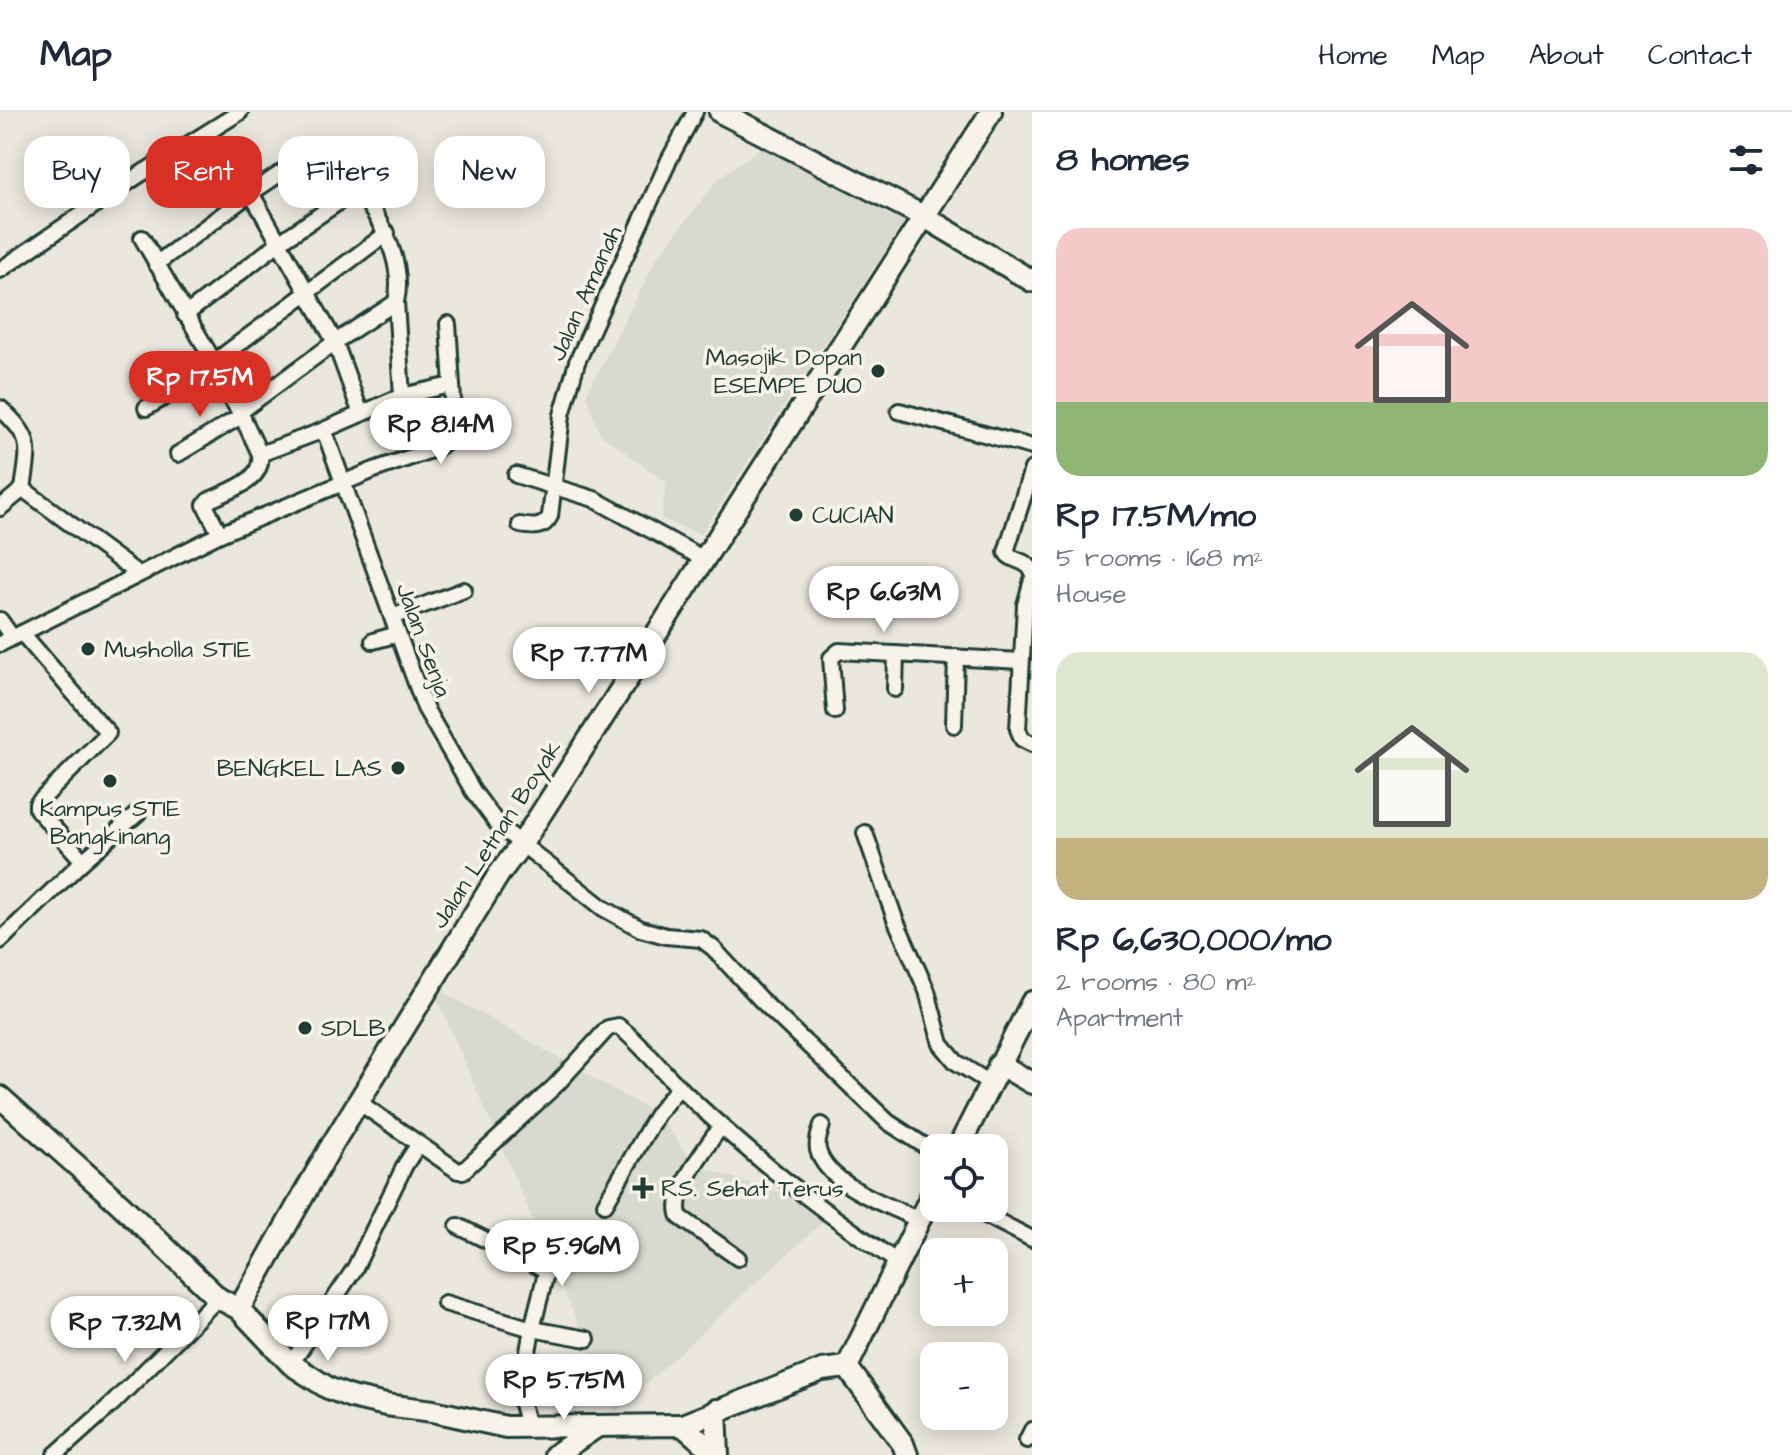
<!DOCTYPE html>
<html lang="en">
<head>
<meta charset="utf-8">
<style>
	:root { --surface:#fff; --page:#f2f2f3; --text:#1f2937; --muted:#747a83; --line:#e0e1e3; --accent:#d93025 }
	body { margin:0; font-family:"Architects Daughter",sans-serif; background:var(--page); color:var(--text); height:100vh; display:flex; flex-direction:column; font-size:30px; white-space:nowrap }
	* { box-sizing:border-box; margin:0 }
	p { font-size:26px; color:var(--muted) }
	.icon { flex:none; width:44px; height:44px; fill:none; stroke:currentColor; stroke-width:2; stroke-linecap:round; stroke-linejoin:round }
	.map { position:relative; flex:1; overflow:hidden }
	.panel { display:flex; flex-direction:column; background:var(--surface); width:760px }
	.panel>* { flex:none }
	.top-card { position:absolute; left:24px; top:24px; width:760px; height:72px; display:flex; gap:16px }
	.tools { position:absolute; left:920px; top:1022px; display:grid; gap:16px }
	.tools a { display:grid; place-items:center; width:88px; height:88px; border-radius:16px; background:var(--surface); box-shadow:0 4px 20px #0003; font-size:40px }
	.price { position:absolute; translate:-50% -68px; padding:0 18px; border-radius:28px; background:#fff; color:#222; font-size:26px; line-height:52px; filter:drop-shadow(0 2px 4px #0008) }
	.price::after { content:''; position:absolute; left:50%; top:48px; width:24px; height:18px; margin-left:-12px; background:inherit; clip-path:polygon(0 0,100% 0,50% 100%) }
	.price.selected { background:var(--accent); color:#fff }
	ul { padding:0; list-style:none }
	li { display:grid; align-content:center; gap:16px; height:424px; padding:0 24px }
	li span { display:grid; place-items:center; height:248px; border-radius:24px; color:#555 }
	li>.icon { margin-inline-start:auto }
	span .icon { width:144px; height:144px; fill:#fffc; stroke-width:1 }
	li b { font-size:34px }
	h2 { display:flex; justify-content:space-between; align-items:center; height:96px; padding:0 24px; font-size:34px }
	.chip { padding:0 28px; border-radius:24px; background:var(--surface); box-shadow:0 4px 20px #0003; font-size:28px; line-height:72px }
	.chip.selected { background:var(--accent); color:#fff }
	header { display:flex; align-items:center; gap:48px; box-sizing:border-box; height:112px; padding:0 40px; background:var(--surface); border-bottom:2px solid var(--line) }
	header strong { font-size:38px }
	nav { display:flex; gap:44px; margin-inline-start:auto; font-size:28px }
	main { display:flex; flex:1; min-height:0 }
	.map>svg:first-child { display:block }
	.built { fill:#d9dacf }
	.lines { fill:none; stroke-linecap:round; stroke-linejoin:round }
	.street-casing { stroke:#1f3d34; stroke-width:20 }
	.secondary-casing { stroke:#1f3d34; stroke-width:26 }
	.street { stroke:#f7f3e8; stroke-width:14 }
	.secondary { stroke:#f7f3e8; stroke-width:20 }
	.poi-dot { fill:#1f3d34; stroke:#f7f3e8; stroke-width:3 }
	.labels { text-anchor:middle; stroke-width:7; stroke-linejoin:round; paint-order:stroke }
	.street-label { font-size:24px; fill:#1f3d34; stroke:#f7f3e8 }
	.poi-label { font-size:24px; fill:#1f3d34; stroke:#f7f3e8; text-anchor:start }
</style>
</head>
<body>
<header>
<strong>Map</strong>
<nav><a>Home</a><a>Map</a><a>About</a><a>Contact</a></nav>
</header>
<main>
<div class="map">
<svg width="1032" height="1343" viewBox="0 0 1032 1343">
	<rect width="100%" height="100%" fill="#eae8dd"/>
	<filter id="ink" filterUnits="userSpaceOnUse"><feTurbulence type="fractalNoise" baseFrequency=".0125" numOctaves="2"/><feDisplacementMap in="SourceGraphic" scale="16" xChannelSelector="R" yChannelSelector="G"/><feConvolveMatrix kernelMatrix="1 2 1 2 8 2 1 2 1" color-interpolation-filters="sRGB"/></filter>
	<g filter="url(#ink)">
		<g class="built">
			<path d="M766,32L906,107L701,422L661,407L667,371L600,322L586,283L658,144L719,66Z"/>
			<path d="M431,873L657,1002L696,1054L836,1098L616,1299Z"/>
		</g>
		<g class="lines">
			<g class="street-casing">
				<g id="street">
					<path d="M142,126L214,250L212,258L240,300L260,342"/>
					<path d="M156,152L251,81L317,37H326C358,76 409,135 396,190L335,230L361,302"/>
					<path d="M0,158L136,65L240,0"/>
					<path d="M396,190L402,284"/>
					<path d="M185,203L280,130L358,77"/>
					<path d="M214,250L387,121"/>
					<path d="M0,296C34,327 29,334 23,377L138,462"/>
					<path d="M146,296L212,258"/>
					<path d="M899,299L1032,335"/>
					<path d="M240,300L335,230L251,81"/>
					<path d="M324,318L425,596L473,679L499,714L603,796L641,817L666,824L701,827L713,836L760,887L888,1010L934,1040"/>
					<path d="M178,342L241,304"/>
					<path d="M1032,357L1006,440C1011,450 1027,447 1032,459"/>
					<path d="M516,363L594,387L702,446"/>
					<path d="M0,396L23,377"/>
					<path d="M520,413C532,415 544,417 550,404L562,303L577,250L670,46L695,0"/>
					<path d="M220,422L374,358L437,336L447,329L454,304L448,212"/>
					<path d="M1032,468L1025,493L1018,617L1022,627L1032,632"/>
					<path d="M392,505L464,478"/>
					<path d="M0,508L12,525"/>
					<path d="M22,521L108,621L37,692V697L83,749"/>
					<path d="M373,529L398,522"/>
					<path d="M0,532L220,422L205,393L208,389C229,378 264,370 260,342L324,318L402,284L451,273"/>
					<path d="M895,577L896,542"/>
					<path d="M835,599L831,546L839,539L1021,549"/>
					<path d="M954,613L956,545"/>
					<path d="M865,721L895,807L927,879L941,932L956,950L990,971"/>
					<path d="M0,829L83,749L138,701"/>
					<path d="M360,991L458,1059H463L556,973L608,916L618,914C641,931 658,955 679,975C746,1040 821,1099 899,1151"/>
					<path d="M722,1013C708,1033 669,1081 680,1105L738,1146"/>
					<path d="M822,1013C820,1021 816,1029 818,1038C827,1073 890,1094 919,1108"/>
					<path d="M605,1092L657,1002L679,975"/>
					<path d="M972,1096L1032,1127"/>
					<path d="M458,1114L544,1157L546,1161L532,1217L520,1285L528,1314"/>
					<path d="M445,1191L532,1217L587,1227"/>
					<path d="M291,1252L355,1156L405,1053L418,1033"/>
					<path d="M1027,1328L1032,1318"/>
					<path d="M55,1343L113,1291L218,1186"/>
				</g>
			</g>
			<g class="secondary-casing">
				<g id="secondary">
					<path d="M720,0L923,104L1032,169"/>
					<path d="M999,952L1032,971"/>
					<path d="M0,985L120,1092L218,1186L239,1197L291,1252L328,1276L351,1285L386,1293L433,1299L506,1315L682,1313L717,1343"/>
					<path d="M958,1036L1032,890"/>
					<path d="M239,1197L333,1031L499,762L521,733L991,0"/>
					<path d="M716,1298L718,1343"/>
					<path d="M682,1313L822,1258L847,1255"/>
					<path d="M555,1343L598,1314"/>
					<path d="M907,1343L903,1332L847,1255L934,1078"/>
				</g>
			</g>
			<use href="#street" class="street"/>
			<use href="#secondary" class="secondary"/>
		</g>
	</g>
	<g class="poi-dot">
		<circle cx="878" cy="259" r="8"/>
		<circle cx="796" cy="403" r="8"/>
		<circle cx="88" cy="537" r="8"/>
		<circle cx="398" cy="656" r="8"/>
		<circle cx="110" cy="669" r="8"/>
		<circle cx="305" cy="916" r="8"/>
		<path d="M639 1064h8v8h8v8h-8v8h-8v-8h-8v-8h8z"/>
	</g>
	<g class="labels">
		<g class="street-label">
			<text transform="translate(585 181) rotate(-66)" y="8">Jalan Amanah</text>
			<text transform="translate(424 528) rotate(70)" y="8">Jalan Senja</text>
			<text transform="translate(496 722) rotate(-57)" y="8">Jalan Letnan Boyak</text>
		</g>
		<g class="poi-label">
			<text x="862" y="253" text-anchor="end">Masojik Dopan<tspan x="862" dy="28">ESEMPE DUO</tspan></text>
			<text x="812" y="411">CUCIAN</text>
			<text x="104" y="545">Musholla STIE</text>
			<text x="382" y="664" text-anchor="end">BENGKEL LAS</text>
			<text x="110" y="704" text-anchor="middle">Kampus STIE<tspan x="110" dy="28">Bangkinang</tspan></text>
			<text x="321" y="924">SDLB</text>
			<text x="661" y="1084">RS. Sehat Terus</text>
		</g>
	</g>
</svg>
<div class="tools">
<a><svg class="icon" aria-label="locate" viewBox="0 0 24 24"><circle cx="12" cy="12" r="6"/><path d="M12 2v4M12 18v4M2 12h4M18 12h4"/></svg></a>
<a>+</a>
<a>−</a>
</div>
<b class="price selected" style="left:200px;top:307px">Rp 17.5M</b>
<b class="price" style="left:441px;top:354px">Rp 8.14M</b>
<b class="price" style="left:884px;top:522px">Rp 6.63M</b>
<b class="price" style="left:589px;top:583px">Rp 7.77M</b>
<b class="price" style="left:562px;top:1176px">Rp 5.96M</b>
<b class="price" style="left:328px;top:1251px">Rp 17M</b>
<b class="price" style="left:125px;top:1252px">Rp 7.32M</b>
<b class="price" style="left:564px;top:1310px">Rp 5.75M</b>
<div class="top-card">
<a class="chip">Buy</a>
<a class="chip selected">Rent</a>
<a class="chip">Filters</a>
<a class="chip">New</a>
</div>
</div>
<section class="panel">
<h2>8 homes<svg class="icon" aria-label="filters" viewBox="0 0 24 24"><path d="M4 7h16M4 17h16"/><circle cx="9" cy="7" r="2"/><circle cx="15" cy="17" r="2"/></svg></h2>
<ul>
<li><span style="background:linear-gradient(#f6c9c9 70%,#8fb573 0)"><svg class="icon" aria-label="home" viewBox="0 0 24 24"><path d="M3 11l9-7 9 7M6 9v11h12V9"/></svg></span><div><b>Rp 17.5M/mo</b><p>5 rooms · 168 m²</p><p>House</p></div></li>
<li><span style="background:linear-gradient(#dfe7d0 75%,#c2b280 0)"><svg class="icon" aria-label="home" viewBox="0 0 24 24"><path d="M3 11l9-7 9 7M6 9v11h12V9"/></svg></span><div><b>Rp 6,630,000/mo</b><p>2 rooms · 80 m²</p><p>Apartment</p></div></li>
</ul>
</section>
</main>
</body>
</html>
